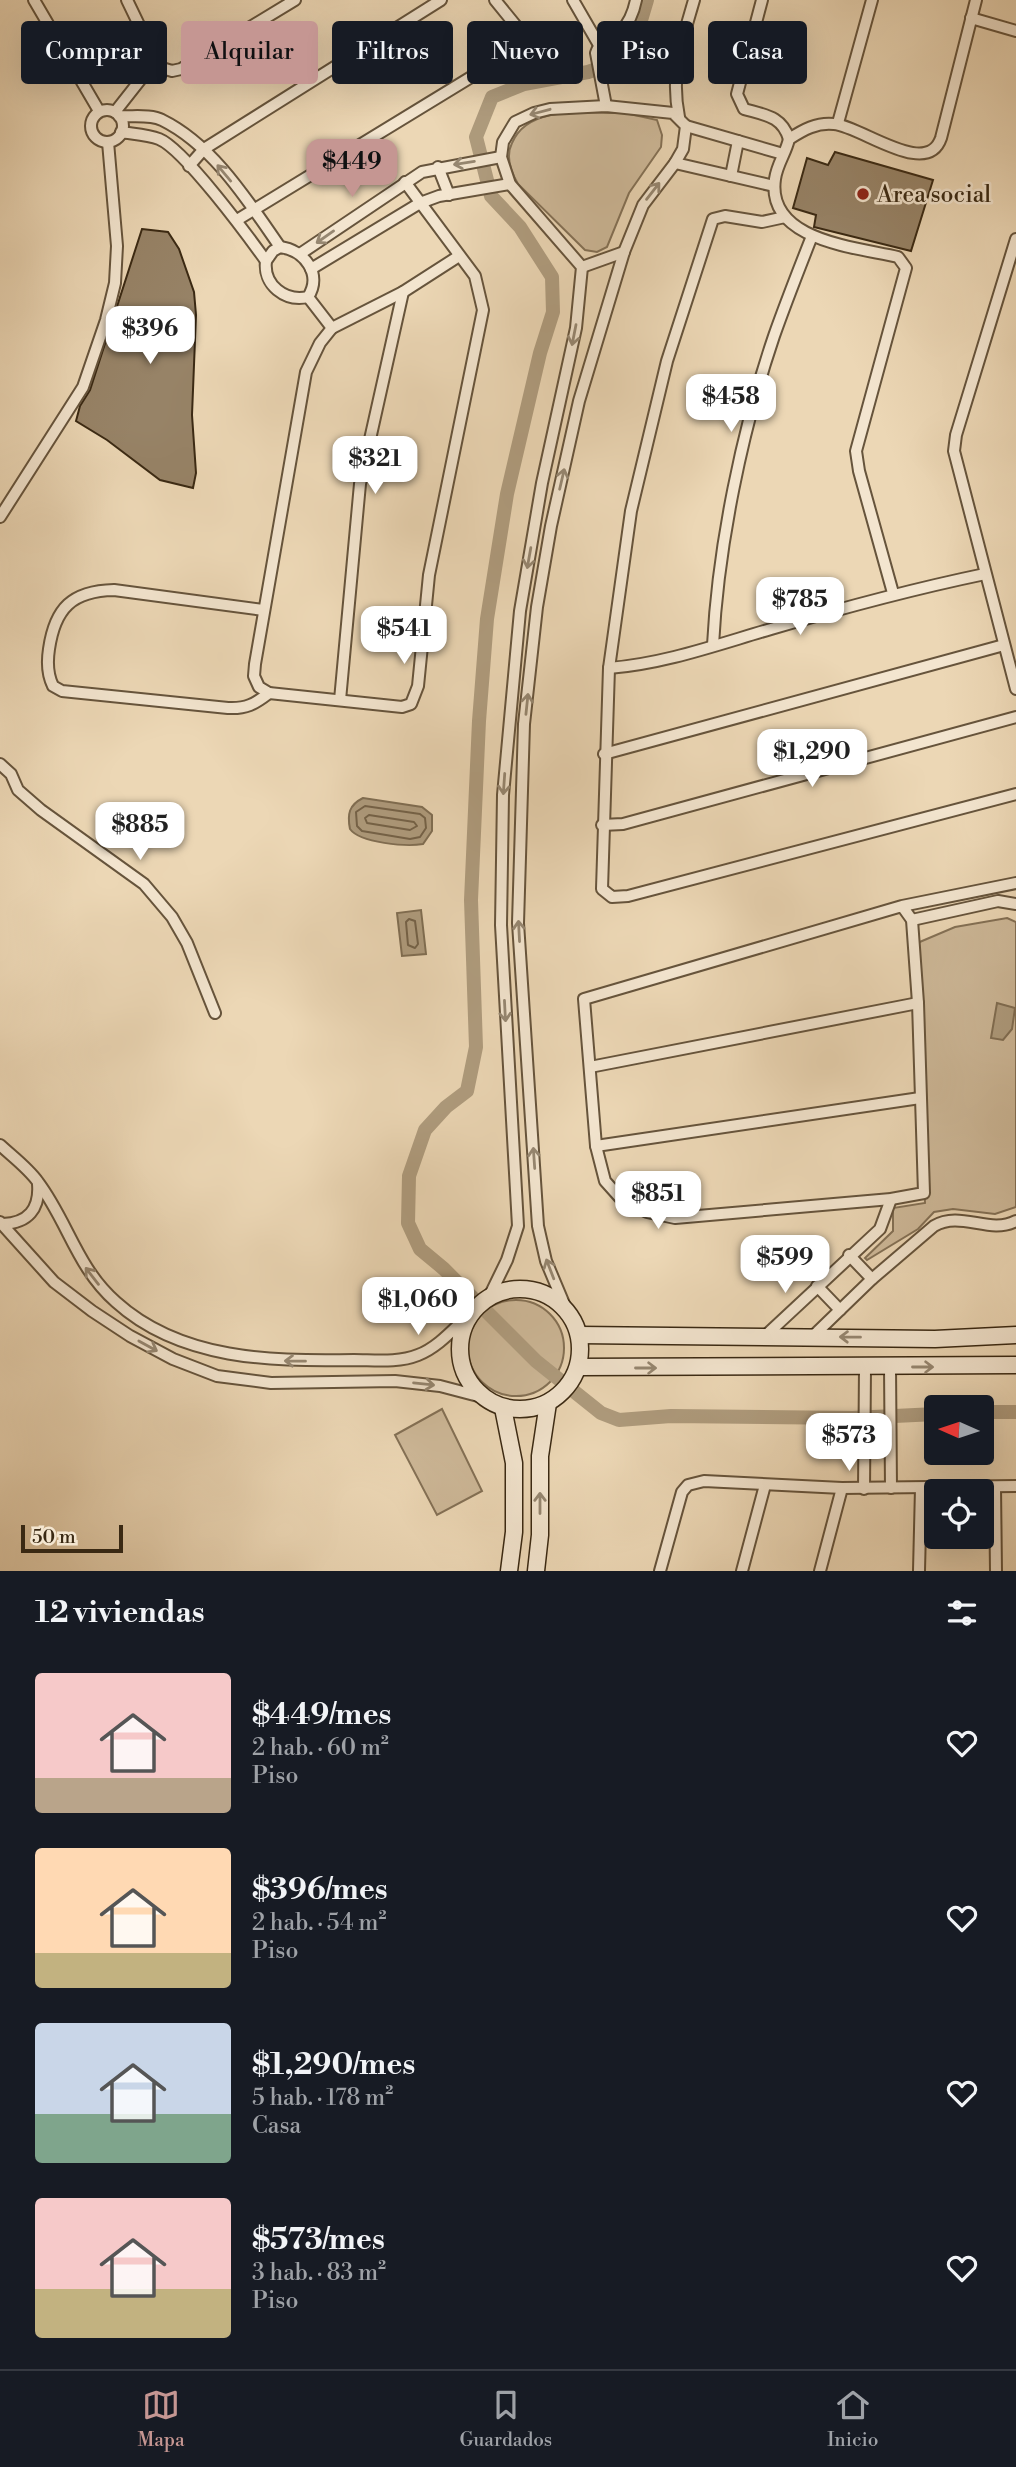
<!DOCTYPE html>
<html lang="es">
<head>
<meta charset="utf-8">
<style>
	:root { --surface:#171b24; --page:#20242c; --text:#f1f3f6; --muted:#9ea1a6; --line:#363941; --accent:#c59692 }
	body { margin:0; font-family:"Libre Bodoni",serif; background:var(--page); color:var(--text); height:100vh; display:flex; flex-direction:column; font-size:26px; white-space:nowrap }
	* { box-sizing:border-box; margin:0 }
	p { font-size:23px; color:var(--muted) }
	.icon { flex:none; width:38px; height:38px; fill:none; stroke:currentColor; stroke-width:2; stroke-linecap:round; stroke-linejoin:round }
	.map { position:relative; height:1571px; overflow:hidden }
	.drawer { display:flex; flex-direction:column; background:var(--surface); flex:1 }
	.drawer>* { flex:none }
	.banner { position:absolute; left:21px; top:21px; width:975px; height:63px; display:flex; gap:14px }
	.needle { width:46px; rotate:273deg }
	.fabs { position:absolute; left:924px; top:1395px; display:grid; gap:14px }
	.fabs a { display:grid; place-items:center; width:70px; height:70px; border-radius:7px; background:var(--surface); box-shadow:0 7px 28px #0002; font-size:35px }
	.scale { position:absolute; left:21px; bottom:18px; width:102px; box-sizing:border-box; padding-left:7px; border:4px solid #3a2913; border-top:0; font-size:19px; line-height:24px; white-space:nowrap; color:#3a2913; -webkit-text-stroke:5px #f3e5cf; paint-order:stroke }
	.price { position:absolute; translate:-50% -60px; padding:0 16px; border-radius:14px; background:#fff; color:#222; font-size:23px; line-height:46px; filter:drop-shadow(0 2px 4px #0008) }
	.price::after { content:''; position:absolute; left:50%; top:42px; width:21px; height:16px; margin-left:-10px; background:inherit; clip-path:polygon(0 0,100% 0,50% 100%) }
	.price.on { background:var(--accent); color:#111 }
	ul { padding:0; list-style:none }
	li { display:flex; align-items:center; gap:21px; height:175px; padding:0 35px }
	li span { display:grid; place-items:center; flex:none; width:196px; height:140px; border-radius:7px; color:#555 }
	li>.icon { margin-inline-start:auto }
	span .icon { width:84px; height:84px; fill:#fffc; stroke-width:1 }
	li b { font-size:30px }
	h2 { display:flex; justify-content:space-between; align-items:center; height:84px; padding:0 35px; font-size:30px }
	.pill { padding:0 24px; border-radius:7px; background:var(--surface); box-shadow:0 7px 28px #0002; font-size:24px; line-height:63px }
	.pill.on { background:var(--accent); color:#111 }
	.menu { display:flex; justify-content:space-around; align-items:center; height:98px; border-top:2px solid var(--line); background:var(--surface); font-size:19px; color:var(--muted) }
	.menu a { display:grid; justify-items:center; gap:4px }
	.menu .on { color:var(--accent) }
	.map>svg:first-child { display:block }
	.green { fill:#ceb999; stroke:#847156; stroke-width:2 }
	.water { fill:#af9c7e; stroke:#806e53; stroke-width:2 }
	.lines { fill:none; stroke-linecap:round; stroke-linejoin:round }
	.shore { stroke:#746248; stroke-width:2 }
	.canal { stroke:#af9c7e; stroke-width:14 }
	.building { fill:#978367; stroke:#3a2913; stroke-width:2 }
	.street-casing { stroke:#66543c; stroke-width:14 }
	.secondary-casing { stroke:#3a2913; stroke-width:19 }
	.street { stroke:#f3e5cf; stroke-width:10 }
	.secondary { stroke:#f3e5cf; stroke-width:16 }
	.oneway { stroke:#968771 }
	.poi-dot { fill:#8f2418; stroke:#f3e5cf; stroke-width:2.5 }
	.labels { text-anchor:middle; stroke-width:5; stroke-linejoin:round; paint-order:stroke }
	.poi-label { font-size:23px; fill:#3a2913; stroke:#f3e5cf; text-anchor:start }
</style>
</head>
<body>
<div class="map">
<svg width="1016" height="1571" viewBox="0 0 1016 1571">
	<rect width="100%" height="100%" fill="#ecd7b5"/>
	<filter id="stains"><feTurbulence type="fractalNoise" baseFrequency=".00286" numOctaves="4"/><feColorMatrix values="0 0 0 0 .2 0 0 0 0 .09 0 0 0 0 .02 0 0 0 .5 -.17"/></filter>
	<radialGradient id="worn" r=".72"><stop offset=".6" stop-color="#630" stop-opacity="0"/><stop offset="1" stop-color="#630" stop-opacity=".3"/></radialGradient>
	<g class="green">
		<path d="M625,113L657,120L662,135L661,147L629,193L607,247L597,252L585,250L518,184C511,172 505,157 512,143C529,103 589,114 625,113Z"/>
		<path d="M1007,918L1016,922V1207L995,1214L953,1209L934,1212L918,1229L867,1260L865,1258L893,1231V1208L925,1203L915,944L955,927Z"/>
		<circle cx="516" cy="1348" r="48"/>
		<path d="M442,1409L482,1491L437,1515L395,1435Z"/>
	</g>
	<g class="water">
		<path d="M363,798L422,807L432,815V831L423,844C407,847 360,843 350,829C347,814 349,805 363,798Z"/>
		<path d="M421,910L426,954L402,956L397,913Z"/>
		<path d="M997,1003L1015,1008L1012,1029L1003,1040L991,1038Z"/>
	</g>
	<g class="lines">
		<g class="shore">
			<path d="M365,806L420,814L425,818L426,828L420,837L410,839L362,831L357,826L356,812Z"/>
			<path d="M369,815L414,822L417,826L410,830L367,823L365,818Z"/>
			<path d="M409,919L415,921L418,944L415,948L408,945L406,922Z"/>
		</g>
		<g class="canal">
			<path d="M647,0L639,27L618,62L588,72L524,84L492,97L476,137L491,196L520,227L552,277L553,312L540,353L507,494L487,619L479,721L471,900L476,1047L467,1091L446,1107L425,1130L409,1176L408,1223L420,1249L444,1269L536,1361L601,1413L619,1420L671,1416L853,1418L936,1414"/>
			<path d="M982,1412H1016"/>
		</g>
	</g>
	<g class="building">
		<path d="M835,152L933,180L911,251L814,227L816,215L793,208L807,158L828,165Z"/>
		<path d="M142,229L168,232L179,249L194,292L196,315L192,415L196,473L193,488L160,480L107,440L76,421L80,406L90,390Z"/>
	</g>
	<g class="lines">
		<g class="street-casing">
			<g id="street">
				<path d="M34,0L99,111"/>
				<path d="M573,0L599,45"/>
				<path d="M762,0L737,94L744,109C765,115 782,116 789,139"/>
				<path d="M971,18L1016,31"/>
				<path d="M152,65L172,71L181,69L295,0"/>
				<path d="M606,106L596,53C600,40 612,40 621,31C629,23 634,10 636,0"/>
				<circle cx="107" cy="126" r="16"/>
				<path d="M115,112L152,65L154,56L127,0"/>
				<path d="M119,116C132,117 151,114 162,120C213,145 248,201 280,247"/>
				<path d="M679,117C670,73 682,42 694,0"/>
				<path d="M838,123L872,0"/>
				<path d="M686,126L783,154"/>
				<path d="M121,132C133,134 148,135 159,139C184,149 248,236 266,261"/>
				<path d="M675,163L774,186"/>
				<path d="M189,166L204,149L441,0"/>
				<path d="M438,167L449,195"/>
				<path d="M731,176L738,141"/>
				<path d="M785,217L762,222L725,216L713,219L667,361L631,511L609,668L602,889L612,897L628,896L1016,794"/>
				<path d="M237,220L522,46L521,32L495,0"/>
				<path d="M1016,239L956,435L954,451L1016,689"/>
				<path d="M280,247C304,250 323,274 308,297C285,302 263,285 266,261L273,251Z"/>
				<path d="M300,254L422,172L501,157"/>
				<path d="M582,267L624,252"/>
				<path d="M311,269L420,203L439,196L510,184"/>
				<path d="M308,297L332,328L403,292L459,256"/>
				<path d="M332,328L320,343L306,372L255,664L254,676L259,687L269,693L402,707L411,704L418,686L429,575L483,310L475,276L405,182"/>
				<path d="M0,517L83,387L106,320L115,283L117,246L108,142"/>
				<path d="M893,593L859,471L856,451L906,268L898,257C856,247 766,241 775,179C777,164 786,153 789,139C803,130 817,122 834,124C861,126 927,179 941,138L976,0"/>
				<path d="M263,610L114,590C72,591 55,608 49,649C47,662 47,674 53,686L62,691L228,708C246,709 255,704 269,693"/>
				<path d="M713,645C718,547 742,430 774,336C786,302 799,269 812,236"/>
				<path d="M609,668C664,664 719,644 771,629C842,608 913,589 985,574"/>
				<path d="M340,700L360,484L403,292"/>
				<path d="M604,754L1004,645"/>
				<path d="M0,764L11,774L18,790L41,810L144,884L172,917L187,943L215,1013"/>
				<path d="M602,825L623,824L1016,717"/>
				<path d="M902,906L912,920L918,1003L924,1193L891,1199L675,1218L647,1212L622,1200L605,1181L596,1146L584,999L902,906L1016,883"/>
				<path d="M912,920L998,901L1016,904"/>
				<path d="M590,1067L918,1003"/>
				<path d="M0,1145C13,1157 28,1168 38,1182C68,1222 77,1268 116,1302C180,1360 273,1362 354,1360C374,1360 398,1363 418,1355C439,1347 455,1327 472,1312"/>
				<path d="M596,1146L920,1098"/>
				<path d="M0,1222L54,1282L92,1311L130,1336L173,1359L217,1376L271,1383L395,1381L440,1386L482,1397"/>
				<path d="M3,1224C28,1223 40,1209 38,1184"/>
				<path d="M849,1255L872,1279"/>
				<path d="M817,1286L840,1310"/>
				<path d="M489,1297L507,1260L518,1226L501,925L503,795L520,611L542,483L576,328L582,267L510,184L501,157L503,142L515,122L534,113L550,109L606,106L673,113L686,126L683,149L675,163L643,205L624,252L579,401L551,526L537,607L524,724L518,923L538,1226L546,1261L567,1311"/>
				<path d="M765,1336L880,1229L891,1199"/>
				<path d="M812,1337L872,1279L934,1226C961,1210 989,1235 1016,1221"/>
				<path d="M890,1367L891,1488"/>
				<path d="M995,1487L996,1571"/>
				<path d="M864,1489L865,1368"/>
				<path d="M660,1571L682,1492L688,1485L704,1481L842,1488L1016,1486"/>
				<path d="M742,1571L765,1485"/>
				<path d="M820,1571L842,1488"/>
				<path d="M919,1571L921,1488"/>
			</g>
		</g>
		<g class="secondary-casing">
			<g id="secondary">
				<circle cx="520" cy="1349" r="60"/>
				<path d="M579,1335L935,1339L1016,1335"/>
				<path d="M578,1367L1016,1365"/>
				<path d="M503,1408L514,1463V1532L509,1571"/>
				<path d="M536,1571L540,1535V1456L548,1403"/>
			</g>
		</g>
		<use href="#street" class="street"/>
		<use href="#secondary" class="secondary"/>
	</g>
	<defs><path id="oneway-shaft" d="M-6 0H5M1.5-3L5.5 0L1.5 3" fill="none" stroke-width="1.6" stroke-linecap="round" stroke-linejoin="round" transform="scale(1.75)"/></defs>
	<g class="oneway">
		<use href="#oneway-shaft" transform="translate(540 112) rotate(165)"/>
		<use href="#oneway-shaft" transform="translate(464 163) rotate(171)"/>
		<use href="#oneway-shaft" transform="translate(224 173) rotate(-130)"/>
		<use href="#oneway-shaft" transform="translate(653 191) rotate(-52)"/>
		<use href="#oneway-shaft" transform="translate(325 237) rotate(145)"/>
		<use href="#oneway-shaft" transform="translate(574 335) rotate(101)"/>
		<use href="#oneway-shaft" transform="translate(562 479) rotate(-77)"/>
		<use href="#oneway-shaft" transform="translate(529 558) rotate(100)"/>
		<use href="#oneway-shaft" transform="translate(527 704) rotate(-84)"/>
		<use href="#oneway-shaft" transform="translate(504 784) rotate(94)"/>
		<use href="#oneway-shaft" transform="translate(519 931) rotate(-93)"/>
		<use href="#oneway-shaft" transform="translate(505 1011) rotate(87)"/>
		<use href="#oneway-shaft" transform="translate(534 1158) rotate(-94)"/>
		<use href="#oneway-shaft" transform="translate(550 1269) rotate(-111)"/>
		<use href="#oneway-shaft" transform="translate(92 1276) rotate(-128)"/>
		<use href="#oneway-shaft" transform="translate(850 1337) rotate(-179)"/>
		<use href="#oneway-shaft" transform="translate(148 1346) rotate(29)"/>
		<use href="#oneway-shaft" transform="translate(295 1361) rotate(-179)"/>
		<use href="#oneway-shaft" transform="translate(923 1367)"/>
		<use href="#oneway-shaft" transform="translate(646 1368)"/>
		<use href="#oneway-shaft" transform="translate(424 1384) rotate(6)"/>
		<use href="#oneway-shaft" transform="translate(540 1503) rotate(-90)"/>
	</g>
	<circle class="poi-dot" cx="863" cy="194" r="7"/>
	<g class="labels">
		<g class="poi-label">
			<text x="877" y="202">Area social</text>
		</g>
	</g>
	<rect width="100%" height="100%" filter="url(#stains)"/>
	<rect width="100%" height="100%" fill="url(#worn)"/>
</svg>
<div class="fabs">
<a><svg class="needle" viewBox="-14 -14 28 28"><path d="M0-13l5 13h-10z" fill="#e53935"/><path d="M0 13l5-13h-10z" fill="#9ea1a6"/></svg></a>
<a><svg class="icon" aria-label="locate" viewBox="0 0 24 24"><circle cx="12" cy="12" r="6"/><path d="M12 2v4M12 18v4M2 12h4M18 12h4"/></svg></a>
</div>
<div class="scale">50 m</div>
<b class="price on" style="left:352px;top:199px">$449</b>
<b class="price" style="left:150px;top:366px">$396</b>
<b class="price" style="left:731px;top:434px">$458</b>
<b class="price" style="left:375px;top:496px">$321</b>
<b class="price" style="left:800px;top:637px">$785</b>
<b class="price" style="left:404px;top:666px">$541</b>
<b class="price" style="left:812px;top:789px">$1,290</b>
<b class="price" style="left:140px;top:862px">$885</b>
<b class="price" style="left:658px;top:1231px">$851</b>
<b class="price" style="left:785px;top:1295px">$599</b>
<b class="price" style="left:418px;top:1337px">$1,060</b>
<b class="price" style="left:849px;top:1473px">$573</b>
<div class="banner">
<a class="pill">Comprar</a>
<a class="pill on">Alquilar</a>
<a class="pill">Filtros</a>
<a class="pill">Nuevo</a>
<a class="pill">Piso</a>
<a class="pill">Casa</a>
</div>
</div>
<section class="drawer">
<h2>12 viviendas<svg class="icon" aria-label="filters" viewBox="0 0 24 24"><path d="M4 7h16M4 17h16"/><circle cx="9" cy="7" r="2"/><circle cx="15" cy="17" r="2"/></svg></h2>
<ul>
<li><span style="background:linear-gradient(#f6c9c9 75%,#b9a48a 0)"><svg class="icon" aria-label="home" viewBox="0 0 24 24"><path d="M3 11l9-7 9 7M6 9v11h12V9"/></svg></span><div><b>$449/mes</b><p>2 hab. · 60 m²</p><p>Piso</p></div><svg class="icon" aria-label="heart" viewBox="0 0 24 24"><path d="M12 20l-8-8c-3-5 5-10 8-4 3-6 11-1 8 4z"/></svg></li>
<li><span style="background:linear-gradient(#ffd9b3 75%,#c2b280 0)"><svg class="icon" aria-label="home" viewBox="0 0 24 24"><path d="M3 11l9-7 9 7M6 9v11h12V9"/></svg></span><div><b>$396/mes</b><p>2 hab. · 54 m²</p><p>Piso</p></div><svg class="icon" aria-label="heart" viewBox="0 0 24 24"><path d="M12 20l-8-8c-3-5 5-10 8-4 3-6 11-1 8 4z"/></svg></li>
<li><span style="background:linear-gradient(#c9d6e8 65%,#7fa58c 0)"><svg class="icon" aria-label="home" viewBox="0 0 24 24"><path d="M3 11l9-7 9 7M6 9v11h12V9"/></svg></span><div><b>$1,290/mes</b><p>5 hab. · 178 m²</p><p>Casa</p></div><svg class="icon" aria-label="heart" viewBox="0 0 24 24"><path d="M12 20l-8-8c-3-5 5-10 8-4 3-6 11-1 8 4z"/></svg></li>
<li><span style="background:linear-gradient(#f6c9c9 65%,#c2b280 0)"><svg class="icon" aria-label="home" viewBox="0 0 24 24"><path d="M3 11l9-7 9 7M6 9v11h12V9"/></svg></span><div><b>$573/mes</b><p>3 hab. · 83 m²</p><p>Piso</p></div><svg class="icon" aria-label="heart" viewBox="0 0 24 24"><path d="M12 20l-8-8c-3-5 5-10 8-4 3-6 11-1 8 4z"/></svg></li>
</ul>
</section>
<nav class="menu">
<a class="on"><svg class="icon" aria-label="map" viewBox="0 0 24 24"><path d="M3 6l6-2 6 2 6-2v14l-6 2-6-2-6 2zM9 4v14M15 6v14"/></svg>Mapa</a>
<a><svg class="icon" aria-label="saved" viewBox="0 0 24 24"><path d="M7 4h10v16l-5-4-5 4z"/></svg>Guardados</a>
<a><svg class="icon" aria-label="home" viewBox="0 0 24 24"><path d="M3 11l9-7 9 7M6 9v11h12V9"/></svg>Inicio</a>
</nav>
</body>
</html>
